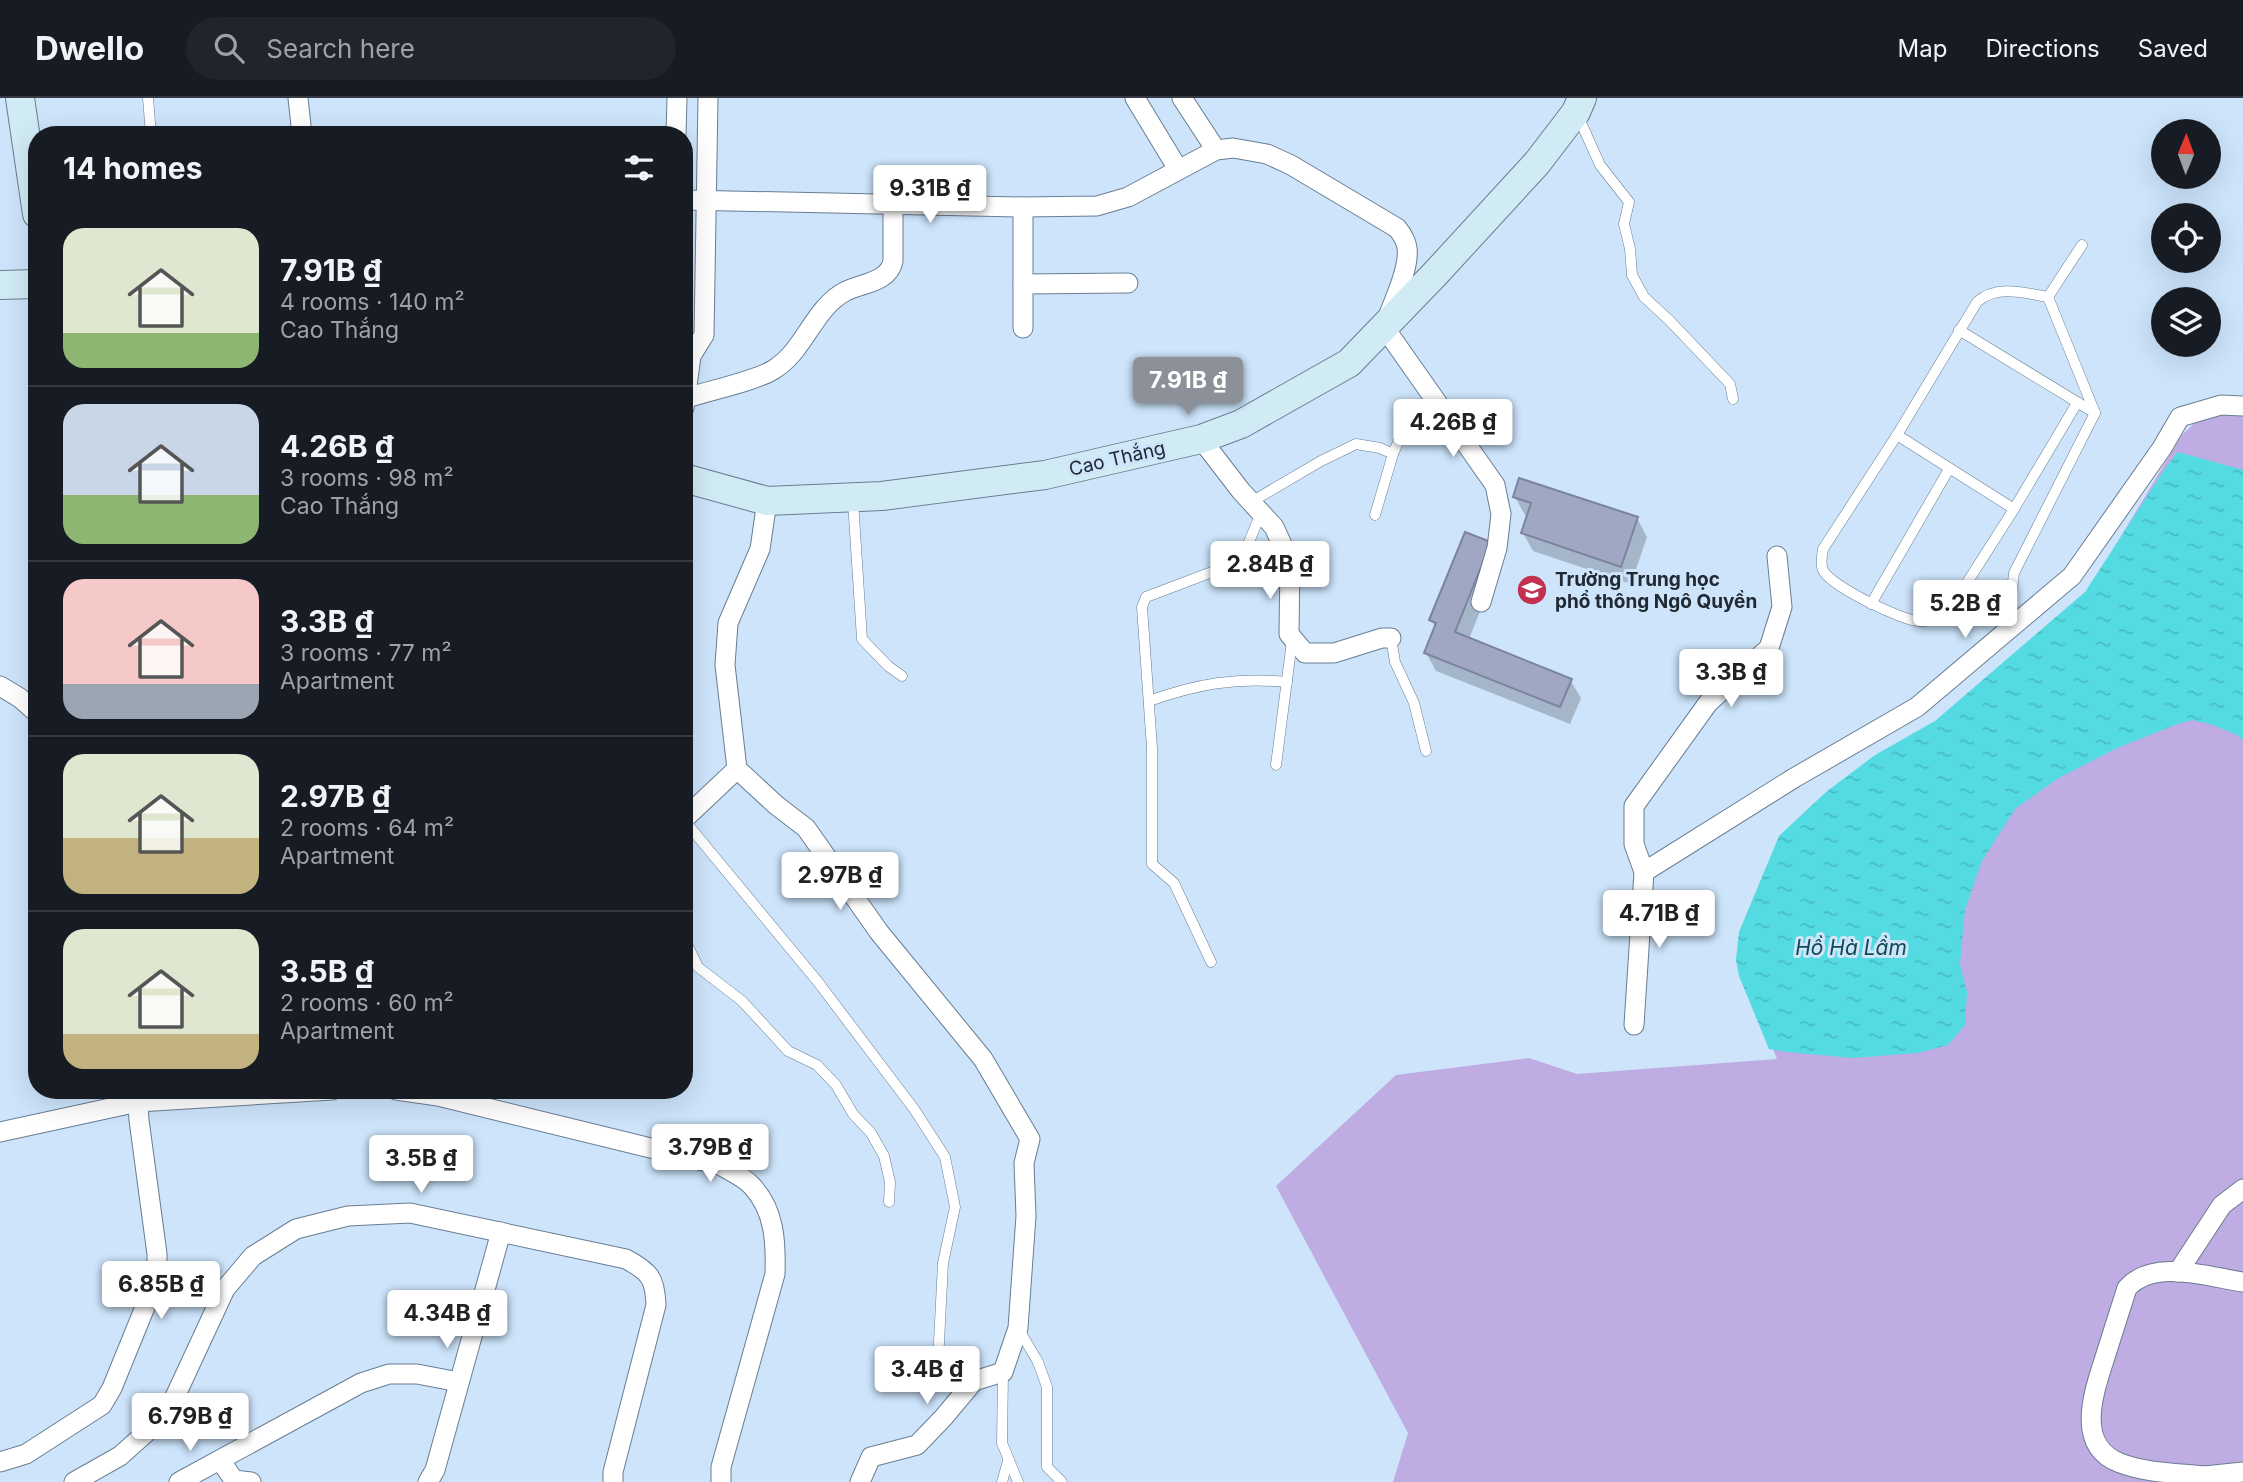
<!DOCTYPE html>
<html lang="en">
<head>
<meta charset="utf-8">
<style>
	:root { --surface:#171b24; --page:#20242c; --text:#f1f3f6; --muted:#9ea1a6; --line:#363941; --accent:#8c9099 }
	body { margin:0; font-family:Inter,sans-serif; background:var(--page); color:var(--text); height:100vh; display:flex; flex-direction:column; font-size:26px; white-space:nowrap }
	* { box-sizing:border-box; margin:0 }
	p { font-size:23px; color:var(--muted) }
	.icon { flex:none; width:38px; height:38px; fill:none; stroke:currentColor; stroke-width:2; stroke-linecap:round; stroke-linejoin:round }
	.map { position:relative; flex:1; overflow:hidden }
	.drawer { position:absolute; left:28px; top:28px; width:665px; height:973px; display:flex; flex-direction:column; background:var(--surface); border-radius:28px; box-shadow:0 7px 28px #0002 }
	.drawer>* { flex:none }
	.needle { width:46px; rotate:1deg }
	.buttons { position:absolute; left:2151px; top:21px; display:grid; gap:14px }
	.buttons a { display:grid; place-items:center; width:70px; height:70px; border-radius:50%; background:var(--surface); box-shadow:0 7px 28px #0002; font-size:35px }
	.price { position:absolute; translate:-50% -60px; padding:0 16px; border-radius:7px; background:#fff; color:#222; font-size:23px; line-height:46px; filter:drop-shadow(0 2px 4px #0008) }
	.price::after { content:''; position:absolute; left:50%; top:42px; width:21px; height:16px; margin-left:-10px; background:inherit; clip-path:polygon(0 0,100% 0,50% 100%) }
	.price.current { background:var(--accent); color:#fff }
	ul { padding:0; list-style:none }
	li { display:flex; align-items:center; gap:21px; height:175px; padding:0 35px }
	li+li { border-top:2px solid var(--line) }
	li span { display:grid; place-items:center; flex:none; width:196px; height:140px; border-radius:21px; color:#555 }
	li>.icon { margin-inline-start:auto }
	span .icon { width:84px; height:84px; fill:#fffc; stroke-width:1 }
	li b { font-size:30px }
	h2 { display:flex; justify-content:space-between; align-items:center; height:84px; padding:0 35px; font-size:30px }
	header { display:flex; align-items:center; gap:42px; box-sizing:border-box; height:98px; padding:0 35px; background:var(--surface); border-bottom:2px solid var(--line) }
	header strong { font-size:33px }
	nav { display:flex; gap:38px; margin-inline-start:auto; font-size:24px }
	.search { width:490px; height:63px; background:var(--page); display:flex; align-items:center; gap:18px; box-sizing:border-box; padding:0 24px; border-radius:38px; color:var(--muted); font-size:26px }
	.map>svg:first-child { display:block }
	.grass { fill:#beace3 }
	.water { fill:url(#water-ripples) }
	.shadow { fill:#0003 }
	.building { fill:#a0a7c2; stroke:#7c839d; stroke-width:2 }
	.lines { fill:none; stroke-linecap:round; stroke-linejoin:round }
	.lane-casing { stroke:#697d92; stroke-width:11 }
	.street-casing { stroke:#697d92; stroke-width:21 }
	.secondary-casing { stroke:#697d92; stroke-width:30 }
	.lane { stroke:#fff; stroke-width:10 }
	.street { stroke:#fff; stroke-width:19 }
	.secondary { stroke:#d1ebf4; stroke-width:28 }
	.labels { text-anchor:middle; stroke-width:6; stroke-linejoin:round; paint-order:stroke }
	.street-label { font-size:19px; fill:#212932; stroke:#cde4fb }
	.poi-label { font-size:19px; font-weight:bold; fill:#212932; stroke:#cde4fb; text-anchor:start }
	.water-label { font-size:21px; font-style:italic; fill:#104c4f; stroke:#cde4fb }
</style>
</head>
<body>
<header>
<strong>Dwello</strong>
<div class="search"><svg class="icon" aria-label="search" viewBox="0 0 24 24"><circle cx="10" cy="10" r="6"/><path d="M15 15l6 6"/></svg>Search here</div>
<nav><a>Map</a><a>Directions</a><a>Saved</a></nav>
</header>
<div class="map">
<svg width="2243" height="1384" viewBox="0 0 2243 1384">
	<defs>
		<pattern id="water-ripples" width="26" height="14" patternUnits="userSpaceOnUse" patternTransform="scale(1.75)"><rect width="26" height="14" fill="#53dbe1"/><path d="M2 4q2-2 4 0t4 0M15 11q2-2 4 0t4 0" fill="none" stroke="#48bcc2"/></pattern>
	</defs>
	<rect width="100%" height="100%" fill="#cde4fb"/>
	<path class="grass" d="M2208,312L2243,315V1384H1393L1408,1335L1276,1088L1396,977L1529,960L1577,976L1777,961L1743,877L1950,613L2085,498L2182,337Z"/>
	<path class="water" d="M2178,354L2243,372V642L2237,637L2213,627L2192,622L2175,627L2115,651L2057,681L2015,711L1982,763L1965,812L1960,866L1967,894L1965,927L1948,947L1918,955L1852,960L1787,954L1769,951L1739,878L1736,862L1739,834L1779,738L1826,694L1875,657L1935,623L2085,494L2166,369Z"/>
	<g class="shadow">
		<path d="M1515,399L1637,420L1647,439L1631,486L1533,453L1523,435L1529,418L1525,417Z"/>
		<path d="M1466,436L1500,464L1469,541L1570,582L1581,600L1570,626L1436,573L1426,555L1436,530L1431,522Z"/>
	</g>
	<g class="building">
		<path d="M1519,380L1638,419L1621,469L1521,435L1531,405L1513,399Z"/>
		<path d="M1465,434L1491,444L1455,534L1572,581L1560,609L1424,555L1436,525L1429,522Z"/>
	</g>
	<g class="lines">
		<g class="lane-casing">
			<g id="lane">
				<path d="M148,0L151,37"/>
				<path d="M1578,18L1600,67L1629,104L1624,126L1630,151L1632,177L1644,199L1669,222L1730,286L1733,301"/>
				<path d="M2048,199C2024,195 1997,186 1977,204L1897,337L1823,451C1822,458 1820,466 1823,472C1830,488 1901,522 1918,523C1931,524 1939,520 1949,513L2014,411L2077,305"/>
				<path d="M2048,199L2095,315"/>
				<path d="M2048,199L2082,147"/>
				<path d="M1959,232L2095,315L2014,475L2011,500L2013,528"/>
				<path d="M1897,337L2014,411"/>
				<path d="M853,403L862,541L888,568L902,578"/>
				<path d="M1251,404L1321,363L1356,346L1380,350L1393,356"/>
				<path d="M1375,417L1393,356L1406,326"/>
				<path d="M1871,506L1949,371"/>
				<path d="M1391,540L1395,564L1414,605L1426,653"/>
				<path d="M1149,603C1197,586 1236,579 1287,584"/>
				<path d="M1276,667L1292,543"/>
				<path d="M684,722L818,884L914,1011L945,1059L955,1109L943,1165L938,1264"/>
				<path d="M684,840L698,869L742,903L788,953L817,967L836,987L853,1016L871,1035L884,1058L890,1084L889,1104"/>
				<path d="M1211,864L1174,785L1152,766V650L1142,509L1146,499L1241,463L1261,415"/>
				<path d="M1018,1230L1038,1264L1047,1289V1369L1062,1384"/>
				<path d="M1003,1274L1002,1345L1018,1384"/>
				<path d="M1002,1384L1008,1363"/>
			</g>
		</g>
		<g class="street-casing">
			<g id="street">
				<path d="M298,0L302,37"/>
				<path d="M1135,0L1178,71"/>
				<path d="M1182,0L1216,52"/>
				<path d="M676,37L677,0"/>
				<path d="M684,102L1023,109L1097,108L1128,99L1216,52L1233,50L1267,56L1291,67L1397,130C1402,136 1406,142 1407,150C1410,171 1391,209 1384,229L1495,387L1501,416L1497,450L1481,504"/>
				<path d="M1023,109V230"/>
				<path d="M1023,186L1128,185"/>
				<path d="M686,300C708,293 755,283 773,272C805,253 813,210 846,193C863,185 889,184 893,163V107"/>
				<path d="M684,310L691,258L704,237L708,0"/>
				<path d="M1201,341L1241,393L1274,429L1290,464L1289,536L1305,555H1334L1382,540H1391"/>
				<path d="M767,403L760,451L728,525L725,567L737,671L776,707L806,730L879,834L983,961L1030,1041L1024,1065L1026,1118L1018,1230L1003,1274L974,1283L943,1320L917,1347L871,1359L860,1384"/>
				<path d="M0,588L20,600L37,615"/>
				<path d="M684,721L737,671"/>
				<path d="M1644,774L1794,680L1917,609L2072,478L2162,350L2180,319L2221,307L2243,308"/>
				<path d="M1634,927L1644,774L1634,746V708L1708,605L1769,550L1782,509L1777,458"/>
				<path d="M396,992L438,998L720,1067C730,1073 744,1079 752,1088C775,1113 776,1144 775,1176L721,1369V1384"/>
				<path d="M0,1034L138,1004L332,992"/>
				<path d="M2178,1174L2222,1107L2243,1091"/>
				<path d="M220,1362L234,1382L251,1384"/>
				<path d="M0,1364L26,1356L102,1307L112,1290L154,1187L157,1173V1156L139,1022L137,992"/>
				<path d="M2205,1378L2243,1374"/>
				<path d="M74,1384L120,1358L167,1316L225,1191L253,1158L296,1131L348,1118L410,1115L626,1161C650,1174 655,1180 656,1207L613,1374V1384"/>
				<path d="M179,1384L361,1285L389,1276H417L459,1284"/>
				<path d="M428,1384L435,1372L501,1134"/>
				<path d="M2204,1384L2205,1378C2177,1375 2146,1375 2120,1365C2073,1347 2095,1291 2106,1256C2113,1234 2120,1212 2127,1190C2154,1160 2208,1179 2243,1184"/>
			</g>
		</g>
		<g class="secondary-casing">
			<g id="secondary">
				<path d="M20,0L37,116"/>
				<path d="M0,187L37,186"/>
				<path d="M684,380L767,403L882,398L1045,377L1201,341L1241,326L1349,265L1435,176L1537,65L1576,14L1582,0"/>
			</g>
		</g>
		<use href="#lane" class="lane"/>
		<use href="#street" class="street"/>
		<use href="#secondary" class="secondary"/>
	</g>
	<defs>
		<g id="school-disc" transform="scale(1.575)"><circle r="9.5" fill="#c2314f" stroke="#cde4fb"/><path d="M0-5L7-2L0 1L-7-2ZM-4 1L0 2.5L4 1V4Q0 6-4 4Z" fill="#fff"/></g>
	</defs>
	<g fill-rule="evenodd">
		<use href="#school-disc" x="1532" y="492"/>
	</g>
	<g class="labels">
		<g class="street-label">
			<text transform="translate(1117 360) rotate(-13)" y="7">Cao Thắng</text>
		</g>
		<g class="poi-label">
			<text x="1555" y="488">Trường Trung học<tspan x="1555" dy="22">phổ thông Ngô Quyền</tspan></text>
		</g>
		<g class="water-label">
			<text x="1851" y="857">Hồ Hà Lầm</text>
		</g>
	</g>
</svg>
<div class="buttons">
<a><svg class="needle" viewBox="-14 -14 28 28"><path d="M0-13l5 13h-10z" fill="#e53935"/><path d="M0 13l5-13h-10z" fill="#9ea1a6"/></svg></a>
<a><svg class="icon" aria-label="locate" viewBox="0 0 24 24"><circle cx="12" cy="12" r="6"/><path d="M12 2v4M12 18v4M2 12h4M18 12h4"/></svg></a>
<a><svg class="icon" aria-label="layers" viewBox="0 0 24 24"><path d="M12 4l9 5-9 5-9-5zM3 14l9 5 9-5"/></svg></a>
</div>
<b class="price" style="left:930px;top:127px">9.31B ₫</b>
<b class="price current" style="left:1188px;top:319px">7.91B ₫</b>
<b class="price" style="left:1453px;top:361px">4.26B ₫</b>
<b class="price" style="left:1270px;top:503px">2.84B ₫</b>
<b class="price" style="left:1965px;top:542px">5.2B ₫</b>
<b class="price" style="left:1731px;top:611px">3.3B ₫</b>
<b class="price" style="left:840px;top:814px">2.97B ₫</b>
<b class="price" style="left:1659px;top:852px">4.71B ₫</b>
<b class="price" style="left:710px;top:1086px">3.79B ₫</b>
<b class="price" style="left:421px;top:1097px">3.5B ₫</b>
<b class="price" style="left:161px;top:1223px">6.85B ₫</b>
<b class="price" style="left:447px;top:1252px">4.34B ₫</b>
<b class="price" style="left:927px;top:1308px">3.4B ₫</b>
<b class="price" style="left:190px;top:1355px">6.79B ₫</b>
<section class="drawer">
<h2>14 homes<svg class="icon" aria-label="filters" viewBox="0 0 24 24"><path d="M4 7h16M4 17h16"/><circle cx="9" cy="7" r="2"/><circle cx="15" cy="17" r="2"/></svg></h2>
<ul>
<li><span style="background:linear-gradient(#dfe7d0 75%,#8fb573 0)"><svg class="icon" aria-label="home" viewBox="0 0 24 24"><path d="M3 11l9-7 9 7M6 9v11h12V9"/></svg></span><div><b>7.91B ₫</b><p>4 rooms · 140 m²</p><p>Cao Thắng</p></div></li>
<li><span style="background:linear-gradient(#c9d6e8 65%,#8fb573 0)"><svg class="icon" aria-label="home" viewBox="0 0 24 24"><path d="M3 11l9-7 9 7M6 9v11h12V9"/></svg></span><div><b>4.26B ₫</b><p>3 rooms · 98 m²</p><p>Cao Thắng</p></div></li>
<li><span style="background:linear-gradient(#f6c9c9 75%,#9aa5b1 0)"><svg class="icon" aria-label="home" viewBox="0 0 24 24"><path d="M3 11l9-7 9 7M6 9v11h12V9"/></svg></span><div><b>3.3B ₫</b><p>3 rooms · 77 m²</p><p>Apartment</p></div></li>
<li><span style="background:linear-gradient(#dfe7d0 60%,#c2b280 0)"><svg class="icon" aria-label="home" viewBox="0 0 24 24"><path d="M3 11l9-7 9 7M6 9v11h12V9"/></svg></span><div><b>2.97B ₫</b><p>2 rooms · 64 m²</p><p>Apartment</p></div></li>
<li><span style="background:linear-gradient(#dfe7d0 75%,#c2b280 0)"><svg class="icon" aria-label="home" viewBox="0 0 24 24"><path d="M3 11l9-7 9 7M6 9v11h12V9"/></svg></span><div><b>3.5B ₫</b><p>2 rooms · 60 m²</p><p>Apartment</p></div></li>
</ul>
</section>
</div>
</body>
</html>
